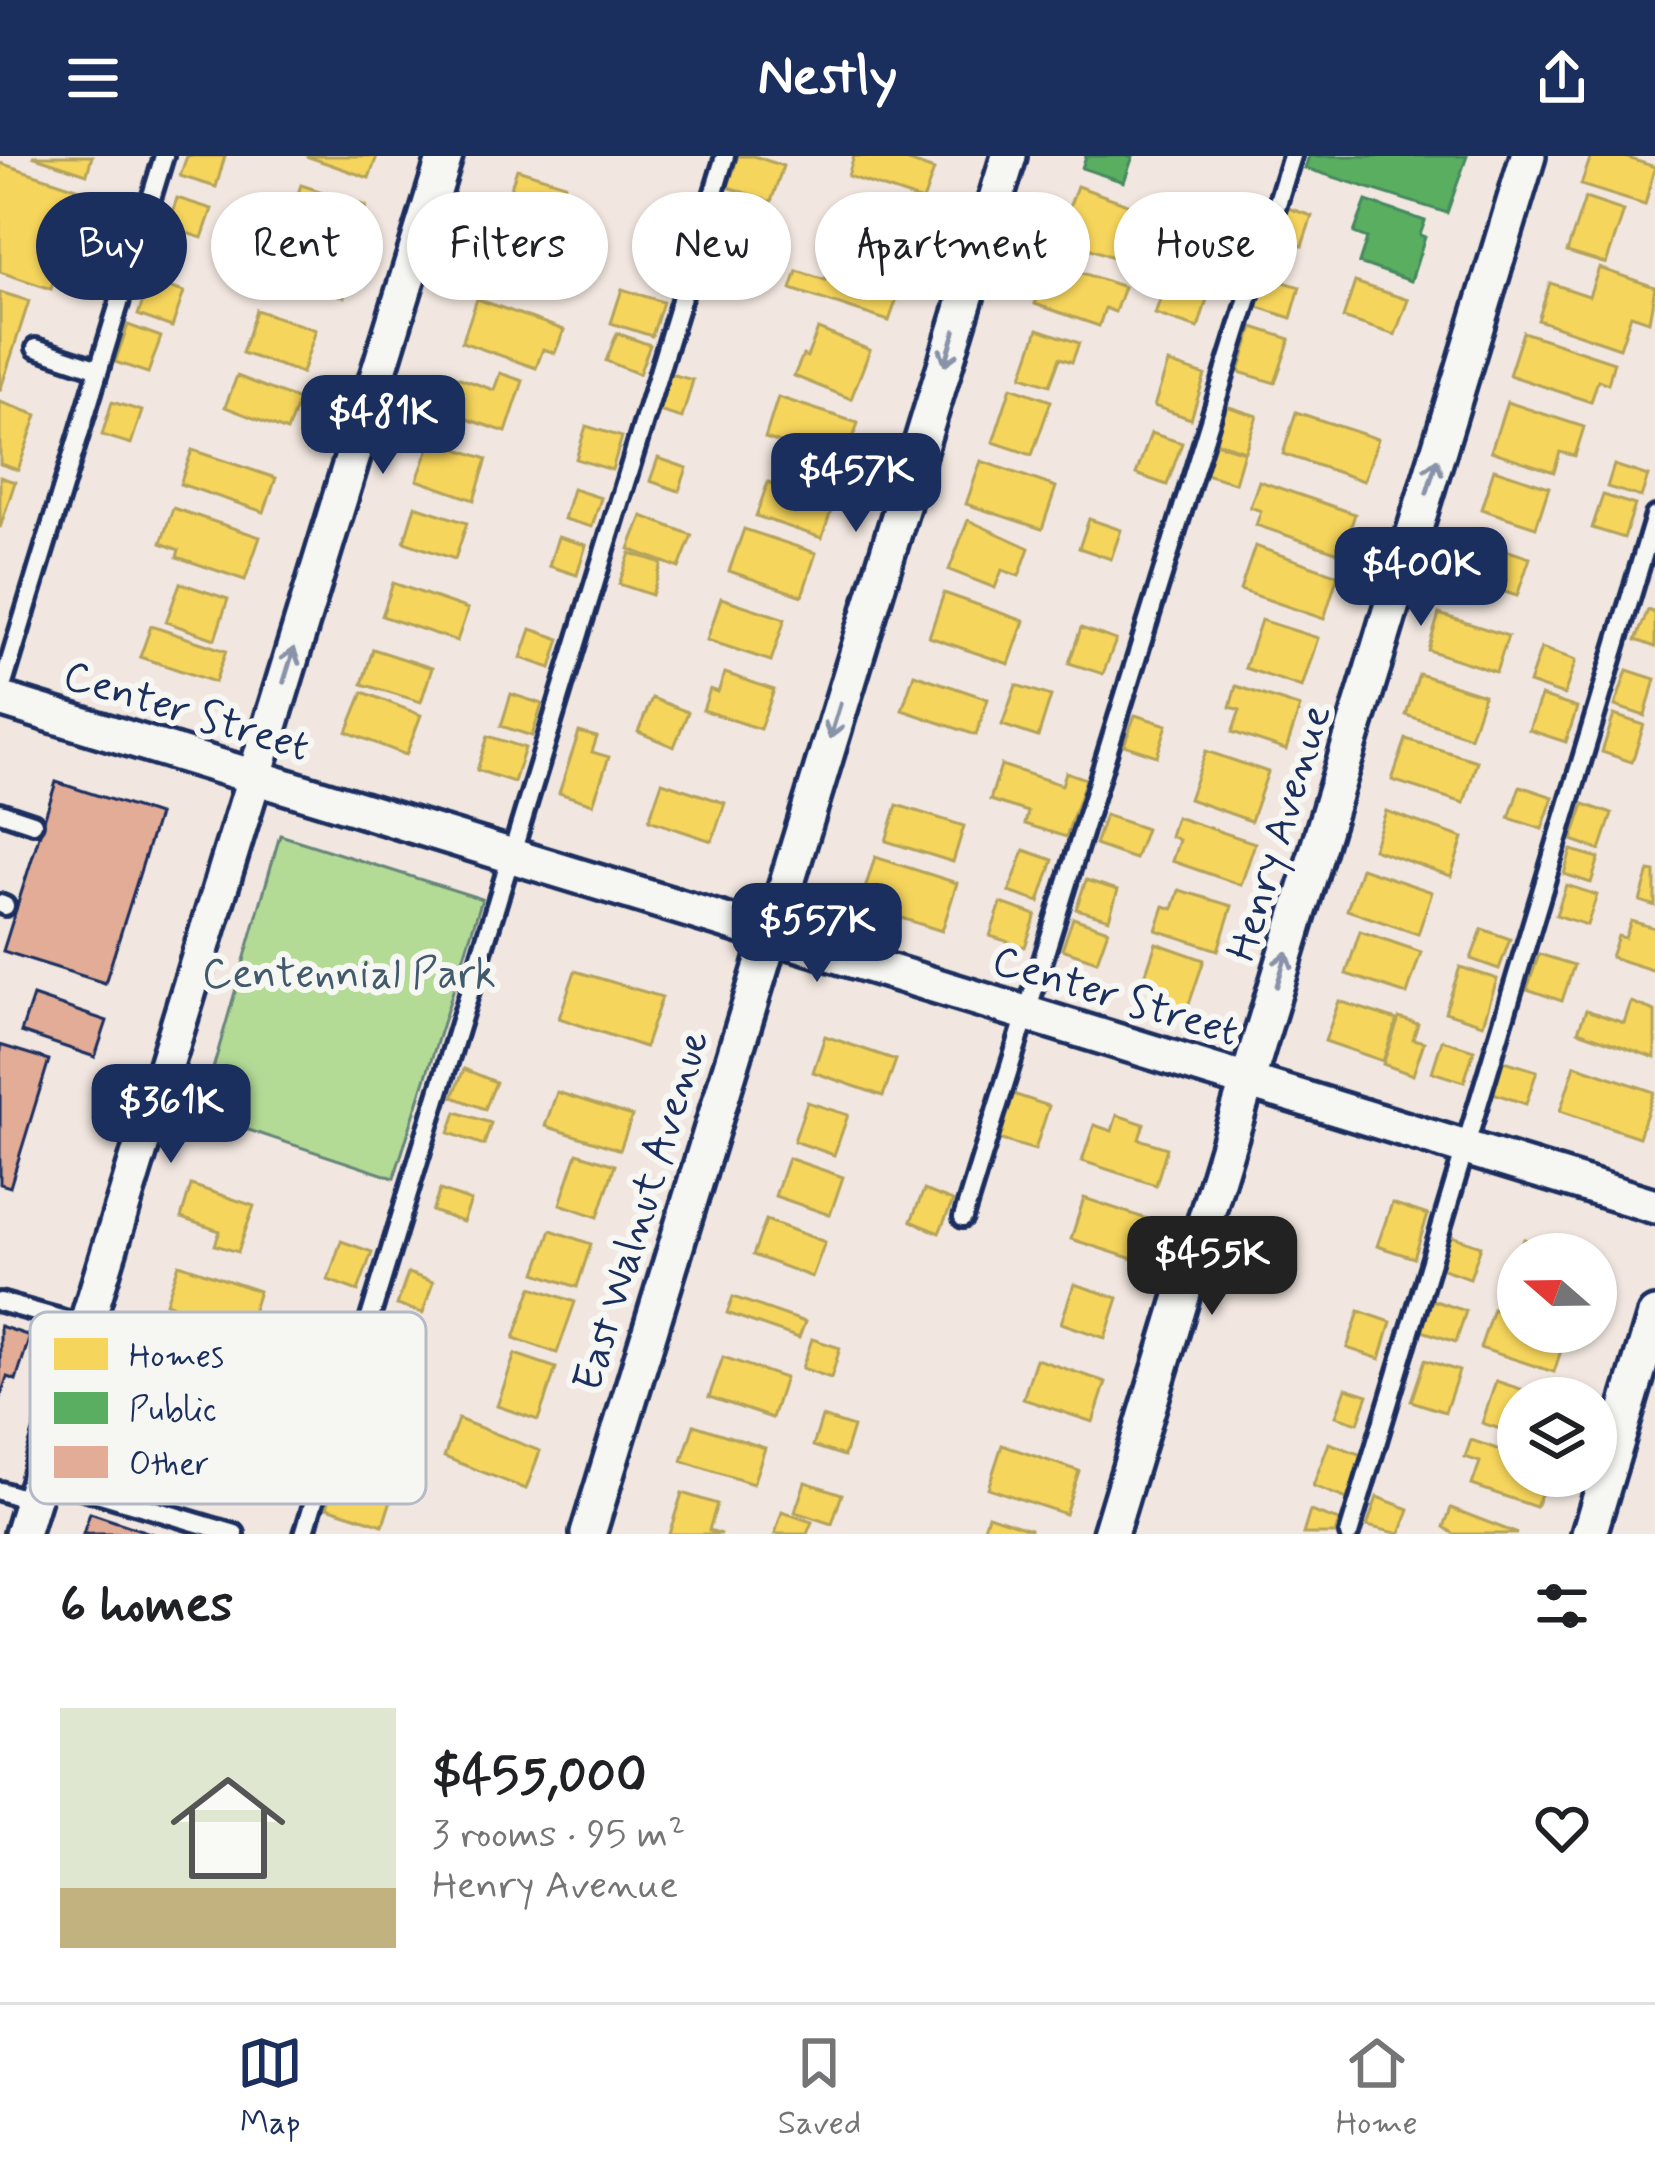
<!DOCTYPE html>
<html lang="en">
<head>
<meta charset="utf-8">
<style>
	:root { --surface:#fff; --page:#f6f6f6; --text:#202124; --muted:#757577; --line:#e0e0e0; --accent:#1b2f5e }
	body { margin:0; font-family:Mynerve,sans-serif; background:var(--page); color:var(--text); height:100vh; display:flex; flex-direction:column; font-size:45px; white-space:nowrap }
	* { box-sizing:border-box; margin:0 }
	p { font-size:39px; color:var(--muted) }
	.icon { flex:none; width:66px; height:66px; fill:none; stroke:currentColor; stroke-width:2; stroke-linecap:round; stroke-linejoin:round }
	.map { position:relative; height:1378px; overflow:hidden }
	.side { display:flex; flex-direction:column; background:var(--surface); flex:1 }
	.side>* { flex:none }
	.banner { position:absolute; left:36px; top:36px; width:1584px; height:108px; display:flex; gap:24px }
	.needle { width:78px; rotate:290deg }
	.buttons { position:absolute; left:1497px; top:1077px; display:grid; gap:24px }
	.buttons a { display:grid; place-items:center; width:120px; height:120px; border-radius:50%; background:var(--surface); box-shadow:0 3px 9px #0004; font-size:60px }
	.price { position:absolute; translate:-50% -102px; padding:0 27px; border-radius:24px; background:var(--accent); color:#fff; font-size:39px; line-height:78px; filter:drop-shadow(0 3px 6px #0008) }
	.price::after { content:''; position:absolute; left:50%; top:72px; width:36px; height:27px; margin-left:-18px; background:inherit; clip-path:polygon(0 0,100% 0,50% 100%) }
	.price.current { background:#222; color:#fff }
	ul { padding:0; list-style:none }
	li { display:flex; align-items:center; gap:36px; height:300px; padding:0 60px }
	li+li { border-top:3px solid var(--line) }
	li span { display:grid; place-items:center; flex:none; width:336px; height:240px; border-radius:0px; color:#555 }
	li>.icon { margin-inline-start:auto }
	span .icon { width:144px; height:144px; fill:#fffc; stroke-width:1 }
	li b { font-size:51px }
	h2 { display:flex; justify-content:space-between; align-items:center; height:144px; padding:0 60px; font-size:51px }
	.chip { padding:0 42px; border-radius:54px; background:var(--surface); box-shadow:0 3px 9px #0004; font-size:42px; line-height:108px }
	.chip.current { background:var(--accent); color:#fff }
	header { display:flex; justify-content:space-between; align-items:center; height:156px; padding:0 60px; background:var(--accent); color:#fff; font-size:54px; font-weight:700 }
	.tabs { display:flex; justify-content:space-around; align-items:center; height:168px; border-top:3px solid var(--line); background:var(--surface); font-size:33px; color:var(--muted) }
	.tabs a { display:grid; justify-items:center; gap:6px }
	.tabs .current { color:var(--accent) }
	.map>svg:first-child { display:block }
	.green { fill:#b4db96; stroke:#68857a; stroke-width:3 }
	.homes { fill:#f6d55c; stroke:#b4a35d; stroke-width:3 }
	.public { fill:#5aae61; stroke:#478860; stroke-width:3 }
	.building { fill:#e2ac97; stroke:#1b2f5e; stroke-width:3 }
	.lines { fill:none; stroke-linecap:round; stroke-linejoin:round }
	.service-casing { stroke:#1b2f5e; stroke-width:26 }
	.minor-casing { stroke:#1b2f5e; stroke-width:42 }
	.service { stroke:#f6f6f2; stroke-width:16 }
	.minor { stroke:#f6f6f2; stroke-width:33 }
	.oneway { stroke:#8892a8 }
	.labels { text-anchor:middle; stroke-width:12; stroke-linejoin:round; paint-order:stroke }
	.street-label { font-size:42px; fill:#1b2f5e; stroke:#f6f6f2 }
	.park-label { font-size:42px; fill:#415a6c; stroke:#f6f6f2 }
	.key { fill:#f6f6f2; stroke:#b4bac6; stroke-width:3 }
	.key-label { font-size:33px; fill:#1b2f5e }
</style>
</head>
<body>
<header><svg class="icon" aria-label="menu" viewBox="0 0 24 24"><path d="M4 6h16M4 12h16M4 18h16"/></svg>Nestly<svg class="icon" aria-label="share" viewBox="0 0 24 24"><path d="M12 15V3M7 8l5-5 5 5M5 13v7h14v-7"/></svg></header>
<div class="map">
<svg width="1655" height="1378" viewBox="0 0 1655 1378">
	<rect width="100%" height="100%" fill="#f2e7e0"/>
	<filter id="ink" filterUnits="userSpaceOnUse"><feTurbulence type="fractalNoise" baseFrequency=".00833" numOctaves="2"/><feDisplacementMap in="SourceGraphic" scale="24" xChannelSelector="R" yChannelSelector="G"/><feConvolveMatrix kernelMatrix="1 2 1 2 8 2 1 2 1" color-interpolation-filters="sRGB"/></filter>
	<g filter="url(#ink)">
		<path class="green" d="M280,679L482,743L394,1022L200,958Z"/>
		<g class="homes">
			<path d="M32,0H92L87,18Z"/>
			<path d="M187,0H225L216,31L180,20Z"/>
			<path d="M306,0H377L369,22Z"/>
			<path d="M738,0H754L783,10L771,46L728,31Z"/>
			<path d="M854,0H895L934,14L923,45L848,20Z"/>
			<path d="M1591,0H1622L1655,11L1645,49L1581,29Z"/>
			<path d="M0,7L83,34L51,133L0,116Z"/>
			<path d="M517,13L565,28L554,64L505,49Z"/>
			<path d="M301,29L366,50L354,85L289,63Z"/>
			<path d="M1077,30L1164,61L1156,83L1132,74L1121,104L1058,81Z"/>
			<path d="M177,42L212,53L202,82L167,71Z"/>
			<path d="M1585,42L1624,55L1606,108L1567,96Z"/>
			<path d="M861,44L923,65L909,107L836,82L842,64L853,68Z"/>
			<path d="M1285,51L1312,60L1302,90L1275,80Z"/>
			<path d="M728,63L756,72L744,108L717,99Z"/>
			<path d="M650,83L678,92L671,115L642,106Z"/>
			<path d="M300,88L355,105L344,141L317,132L316,138L267,123L277,91L296,97Z"/>
			<path d="M497,89L547,106L535,143L485,126Z"/>
			<path d="M1197,94L1227,105L1217,132L1188,121Z"/>
			<path d="M832,105L902,128L889,165L791,133L797,115L825,124Z"/>
			<path d="M1050,106L1124,131L1115,156L1105,152L1099,170L1035,148Z"/>
			<path d="M1599,112L1655,131L1649,165L1631,159L1620,192L1538,164L1550,127L1589,140Z"/>
			<path d="M1265,120L1300,131L1291,162L1255,150Z"/>
			<path d="M150,125L184,136L172,171L138,159Z"/>
			<path d="M1166,126L1208,140L1198,172L1155,158Z"/>
			<path d="M1355,126L1408,144L1395,179L1343,162Z"/>
			<path d="M622,133L663,146L652,180L611,167Z"/>
			<path d="M0,136L29,145L0,235Z"/>
			<path d="M477,143L564,174L555,197L543,193L536,212L462,186Z"/>
			<path d="M256,154L316,174L302,217L242,197Z"/>
			<path d="M128,169L161,181L148,217L115,206Z"/>
			<path d="M1253,171L1290,183L1275,227L1239,216Z"/>
			<path d="M818,173L870,194L851,243L794,220L803,199L807,201Z"/>
			<path d="M1038,173L1079,187L1072,206L1060,202L1050,229L1022,220Z"/>
			<path d="M1523,176L1614,206L1608,228L1598,224L1591,246L1509,219Z"/>
			<path d="M617,177L650,189L639,218L606,205Z"/>
			<path d="M1168,207L1205,219L1191,263L1154,250Z"/>
			<path d="M500,217L523,225L506,276L443,255L454,220L494,234Z"/>
			<path d="M667,217L693,224L682,262L655,254Z"/>
			<path d="M237,220L299,244L287,275L225,251Z"/>
			<path d="M1011,231L1051,245L1032,299L993,286Z"/>
			<path d="M778,241L858,267L845,308L765,282Z"/>
			<path d="M0,246L37,259L18,314L0,308Z"/>
			<path d="M112,246L142,255L131,288L102,279Z"/>
			<path d="M1507,246L1584,271L1575,300L1560,296L1554,316L1491,295Z"/>
			<path d="M1226,250L1257,260L1245,295L1214,285Z"/>
			<path d="M1296,256L1378,283L1364,325L1283,298Z"/>
			<path d="M586,270L622,281L612,314L576,303Z"/>
			<path d="M1151,277L1182,287L1167,329L1136,318Z"/>
			<path d="M432,284L487,303L474,344L417,324Z"/>
			<path d="M1212,286L1244,296L1235,327L1202,317Z"/>
			<path d="M192,294L276,322L264,356L180,328Z"/>
			<path d="M658,302L687,312L679,335L650,325Z"/>
			<path d="M981,305L1056,331L1042,373L966,348Z"/>
			<path d="M1614,309L1648,320L1641,341L1607,331Z"/>
			<path d="M1494,313L1549,331L1536,371L1481,353Z"/>
			<path d="M0,321L15,326L0,372Z"/>
			<path d="M1259,325L1355,358L1342,398L1256,369L1261,355L1250,351Z"/>
			<path d="M768,326L833,349L822,382L756,360Z"/>
			<path d="M573,333L601,342L592,371L564,363Z"/>
			<path d="M1603,339L1635,349L1624,382L1592,372Z"/>
			<path d="M415,350L467,367L455,403L404,386Z"/>
			<path d="M173,352L260,381L245,424L177,401L179,394L161,387Z"/>
			<path d="M642,360L692,379L679,412L629,393Z"/>
			<path d="M1089,363L1121,374L1111,403L1079,392Z"/>
			<path d="M968,364L1029,392L1019,420L1002,414L995,432L949,414Z"/>
			<path d="M744,373L816,397L802,440L729,415Z"/>
			<path d="M558,381L586,389L577,419L549,410Z"/>
			<path d="M1466,381L1530,402L1517,440L1453,419Z"/>
			<path d="M1255,390L1338,419L1324,463L1240,434Z"/>
			<path d="M630,397L662,407L652,439L619,428Z"/>
			<path d="M180,427L228,443L215,483L166,466Z"/>
			<path d="M393,427L468,453L457,485L382,460Z"/>
			<path d="M944,437L1024,465L1009,508L929,481Z"/>
			<path d="M721,442L785,463L771,505L707,484Z"/>
			<path d="M1648,454L1655,457V491L1636,484Z"/>
			<path d="M1439,458L1508,480L1496,516L1428,494Z"/>
			<path d="M1261,464L1318,482L1302,531L1245,512Z"/>
			<path d="M151,470L226,495L215,526L140,501Z"/>
			<path d="M1081,472L1116,484L1103,518L1069,507Z"/>
			<path d="M531,473L560,483L551,512L521,502Z"/>
			<path d="M1541,492L1576,504L1564,539L1529,527Z"/>
			<path d="M373,493L432,512L421,546L362,528Z"/>
			<path d="M1627,514L1655,523L1645,560L1615,550Z"/>
			<path d="M725,517L774,534L760,573L703,554L710,533L718,536Z"/>
			<path d="M914,518L988,543L976,579L902,554Z"/>
			<path d="M1419,518L1484,539L1470,581L1406,559Z"/>
			<path d="M1016,529L1051,540L1038,581L1002,569Z"/>
			<path d="M1236,530L1300,551L1286,594L1232,576L1240,554L1230,551Z"/>
			<path d="M363,536L421,559L406,599L347,576Z"/>
			<path d="M511,538L542,548L532,580L501,570Z"/>
			<path d="M1541,540L1577,552L1566,586L1529,574Z"/>
			<path d="M652,542L688,556L674,591L638,576Z"/>
			<path d="M1135,559L1167,569L1157,600L1124,589Z"/>
			<path d="M1614,559L1644,569L1632,606L1602,596Z"/>
			<path d="M579,576L597,581L592,596L609,601L593,648L559,637Z"/>
			<path d="M488,580L525,592L514,626L477,614Z"/>
			<path d="M1406,583L1477,605L1464,647L1392,624Z"/>
			<path d="M1206,595L1268,616L1251,665L1189,643Z"/>
			<path d="M1001,609L1062,629L1066,616L1086,623L1066,681L1025,668L1028,656L990,644Z"/>
			<path d="M662,626L725,647L712,685L649,664Z"/>
			<path d="M1520,630L1553,641L1542,673L1509,662Z"/>
			<path d="M1584,648L1612,658L1600,694L1572,684Z"/>
			<path d="M897,649L964,670L953,706L886,685Z"/>
			<path d="M1386,655L1463,682L1451,720L1373,693Z"/>
			<path d="M1105,659L1146,673L1135,703L1095,689Z"/>
			<path d="M1176,661L1255,687L1241,729L1172,705L1179,684L1170,680Z"/>
			<path d="M1024,694L1053,704L1039,746L1009,736Z"/>
			<path d="M1571,694L1599,702L1591,727L1564,718Z"/>
			<path d="M875,701L957,727L942,775L860,749Z"/>
			<path d="M1361,712L1432,736L1418,778L1347,754Z"/>
			<path d="M1649,715L1655,716V750L1640,745Z"/>
			<path d="M1086,724L1118,734L1109,763L1076,753Z"/>
			<path d="M1566,729L1597,739L1587,769L1556,759Z"/>
			<path d="M1179,734L1232,750L1218,794L1156,774L1164,750L1173,753Z"/>
			<path d="M1001,747L1036,759L1025,791L990,780Z"/>
			<path d="M1073,762L1108,774L1097,805L1062,793Z"/>
			<path d="M1631,765L1655,772V815L1611,801L1618,780L1625,782Z"/>
			<path d="M1482,773L1510,783L1499,813L1471,803Z"/>
			<path d="M1360,775L1421,796L1407,838L1346,818Z"/>
			<path d="M1156,787L1204,804L1186,857L1149,844L1156,824L1145,820Z"/>
			<path d="M1539,798L1574,809L1562,845L1527,833Z"/>
			<path d="M1460,811L1497,823L1483,868L1445,856Z"/>
			<path d="M575,815L662,841L645,891L559,862Z"/>
			<path d="M1339,845L1397,864L1383,905L1325,885Z"/>
			<path d="M1631,846L1655,855V902L1578,875L1586,854L1624,867Z"/>
			<path d="M1399,862L1418,868L1413,883L1424,886L1413,919L1383,908Z"/>
			<path d="M825,880L896,904L883,940L813,916Z"/>
			<path d="M1442,884L1474,894L1464,926L1432,916Z"/>
			<path d="M1501,904L1537,915L1526,948L1490,936Z"/>
			<path d="M1575,909L1654,936L1639,981L1560,955Z"/>
			<path d="M464,913L496,926L485,953L453,941Z"/>
			<path d="M557,936L632,960L620,994L545,970Z"/>
			<path d="M1013,938L1049,950L1035,994L998,983Z"/>
			<path d="M807,946L848,959L834,999L794,985Z"/>
			<path d="M456,956L491,967L484,989L449,977Z"/>
			<path d="M1117,959L1144,968L1139,983L1167,992L1156,1029L1082,1005L1094,969L1112,975Z"/>
			<path d="M577,997L615,1009L598,1061L560,1048Z"/>
			<path d="M788,1002L843,1021L830,1059L775,1040Z"/>
			<path d="M191,1029L254,1050L238,1096L215,1089L220,1075L181,1062Z"/>
			<path d="M440,1034L471,1045L463,1066L432,1055Z"/>
			<path d="M924,1034L953,1045L939,1077L911,1065Z"/>
			<path d="M1084,1042L1150,1064L1136,1104L1071,1083Z"/>
			<path d="M1392,1047L1428,1059L1414,1102L1377,1090Z"/>
			<path d="M766,1064L825,1086L812,1121L753,1099Z"/>
			<path d="M551,1074L591,1088L577,1131L536,1117Z"/>
			<path d="M1448,1079L1481,1090L1470,1122L1437,1111Z"/>
			<path d="M1524,1083L1569,1098H1519Z"/>
			<path d="M341,1085L372,1096L358,1135L328,1124Z"/>
			<path d="M1518,1101V1130L1509,1127Z"/>
			<path d="M179,1108L259,1135L247,1174L166,1147Z"/>
			<path d="M408,1117L433,1126L423,1157L397,1149Z"/>
			<path d="M1074,1128L1118,1142L1105,1182L1061,1167Z"/>
			<path d="M532,1131L575,1146L557,1197L514,1182Z"/>
			<path d="M733,1141L805,1166L799,1182L727,1157Z"/>
			<path d="M1432,1144L1466,1155L1456,1186L1422,1175Z"/>
			<path d="M1493,1153L1518,1161V1176H1567L1554,1216L1480,1192Z"/>
			<path d="M1359,1155L1391,1166L1380,1203L1347,1192Z"/>
			<path d="M812,1183L840,1192L831,1222L802,1212Z"/>
			<path d="M515,1198L556,1212L538,1264L497,1250Z"/>
			<path d="M723,1201L785,1222L772,1262L709,1241Z"/>
			<path d="M1036,1203L1106,1226L1093,1266L1023,1243Z"/>
			<path d="M1425,1204L1459,1215L1445,1256L1411,1245Z"/>
			<path d="M1496,1225L1548,1242H1518V1279L1482,1267Z"/>
			<path d="M1346,1232L1368,1239L1358,1267L1336,1260Z"/>
			<path d="M822,1261L853,1271L844,1300L813,1290Z"/>
			<path d="M458,1263L540,1295L526,1333L444,1301Z"/>
			<path d="M694,1269L765,1292L753,1328L682,1305Z"/>
			<path d="M1471,1284L1518,1300V1320H1537L1535,1325L1545,1328L1536,1351L1472,1329L1480,1306L1465,1301Z"/>
			<path d="M349,1286L404,1304L383,1369L327,1351Z"/>
			<path d="M1329,1287L1362,1299L1347,1343L1313,1330Z"/>
			<path d="M1002,1289L1079,1315L1065,1358L988,1332Z"/>
			<path d="M805,1326L842,1338L832,1368L795,1356Z"/>
			<path d="M682,1337L717,1348L709,1374L722,1378H669Z"/>
			<path d="M1377,1341L1409,1353L1400,1378L1367,1370Z"/>
			<path d="M1451,1352L1518,1378H1454L1444,1371Z"/>
			<path d="M1310,1355L1339,1365L1335,1378H1303Z"/>
			<path d="M782,1356L812,1366L807,1378H775Z"/>
			<path d="M988,1359L1030,1373L1028,1378H982Z"/>
		</g>
		<g class="public">
			<path d="M1086,0H1133L1124,26L1082,12Z"/>
			<path d="M1309,0H1467L1447,57L1305,12Z"/>
			<path d="M1366,45L1425,65L1420,79L1425,81L1411,125L1359,107L1367,82L1354,77Z"/>
		</g>
		<g class="building">
			<path d="M56,626L158,659L105,827L3,795Z"/>
			<path d="M33,840L107,865L95,901L21,876Z"/>
			<path d="M0,889L49,904L10,1031L0,1028Z"/>
			<path d="M0,1170L30,1180L16,1224L7,1221L0,1243Z"/>
			<path d="M90,1357L153,1378H83Z"/>
		</g>
		<g class="lines">
			<g class="service-casing">
				<g id="service">
					<path d="M36,192L99,213"/>
					<path d="M0,538L164,0"/>
					<path d="M0,656L33,667"/>
					<path d="M0,748L5,750"/>
					<path d="M963,1062L1292,0"/>
					<path d="M0,1146L86,1170"/>
					<path d="M40,1320L235,1378"/>
					<path d="M0,1335L32,1345"/>
					<path d="M304,1378L725,0"/>
					<path d="M1349,1378L1655,360"/>
				</g>
			</g>
			<g class="minor-casing">
				<g id="minor">
					<path d="M0,543L1655,1050"/>
					<path d="M22,1378L445,0"/>
					<path d="M588,1378L1009,0"/>
					<path d="M1110,1378L1528,0"/>
					<path d="M1589,1378L1655,1159"/>
				</g>
			</g>
			<use href="#service" class="service"/>
			<use href="#minor" class="minor"/>
		</g>
		<defs><path id="oneway-shaft" d="M-6 0H5M1.5-3L5.5 0L1.5 3" fill="none" stroke-width="1.6" stroke-linecap="round" stroke-linejoin="round" transform="scale(3)"/></defs>
		<g class="oneway">
			<use href="#oneway-shaft" transform="translate(950 192) rotate(107)"/>
			<use href="#oneway-shaft" transform="translate(1432 320) rotate(-73)"/>
			<use href="#oneway-shaft" transform="translate(289 509) rotate(-73)"/>
			<use href="#oneway-shaft" transform="translate(835 565) rotate(107)"/>
			<use href="#oneway-shaft" transform="translate(1282 813) rotate(-73)"/>
		</g>
	</g>
	<g class="labels">
		<g class="street-label">
			<text transform="translate(187 553) rotate(17)" y="15">Center Street</text>
			<text transform="translate(1277 676) rotate(-73)" y="15">Henry Avenue</text>
			<text transform="translate(1116 838) rotate(17)" y="15">Center Street</text>
			<text transform="translate(639 1054) rotate(-73)" y="15">East Walnut Avenue</text>
		</g>
		<g class="park-label">
			<text x="349" y="831">Centennial Park</text>
		</g>
	</g>
	<rect x="30" y="1156" width="396" height="192" rx="18" class="key"/>
	<rect x="54" y="1182" width="54" height="32" fill="#f6d55c"/>
	<rect x="54" y="1236" width="54" height="32" fill="#5aae61"/>
	<rect x="54" y="1290" width="54" height="32" fill="#e2ac97"/>
	<g class="key-label">
		<text x="129" y="1210">Homes</text>
		<text x="129" y="1264">Public</text>
		<text x="129" y="1318">Other</text>
	</g>
</svg>
<div class="buttons">
<a><svg class="needle" viewBox="-14 -14 28 28"><path d="M0-13l5 13h-10z" fill="#e53935"/><path d="M0 13l5-13h-10z" fill="#757577"/></svg></a>
<a><svg class="icon" aria-label="layers" viewBox="0 0 24 24"><path d="M12 4l9 5-9 5-9-5zM3 14l9 5 9-5"/></svg></a>
</div>
<b class="price" style="left:383px;top:321px">$481K</b>
<b class="price" style="left:856px;top:379px">$457K</b>
<b class="price" style="left:1421px;top:473px">$400K</b>
<b class="price" style="left:817px;top:829px">$557K</b>
<b class="price" style="left:171px;top:1010px">$361K</b>
<b class="price current" style="left:1212px;top:1162px">$455K</b>
<div class="banner">
<a class="chip current">Buy</a>
<a class="chip">Rent</a>
<a class="chip">Filters</a>
<a class="chip">New</a>
<a class="chip">Apartment</a>
<a class="chip">House</a>
</div>
</div>
<section class="side">
<h2>6 homes<svg class="icon" aria-label="filters" viewBox="0 0 24 24"><path d="M4 7h16M4 17h16"/><circle cx="9" cy="7" r="2"/><circle cx="15" cy="17" r="2"/></svg></h2>
<ul>
<li><span style="background:linear-gradient(#dfe7d0 75%,#c2b280 0)"><svg class="icon" aria-label="home" viewBox="0 0 24 24"><path d="M3 11l9-7 9 7M6 9v11h12V9"/></svg></span><div><b>$455,000</b><p>3 rooms · 95 m²</p><p>Henry Avenue</p></div><svg class="icon" aria-label="heart" viewBox="0 0 24 24"><path d="M12 20l-8-8c-3-5 5-10 8-4 3-6 11-1 8 4z"/></svg></li>
</ul>
</section>
<nav class="tabs">
<a class="current"><svg class="icon" aria-label="map" viewBox="0 0 24 24"><path d="M3 6l6-2 6 2 6-2v14l-6 2-6-2-6 2zM9 4v14M15 6v14"/></svg>Map</a>
<a><svg class="icon" aria-label="saved" viewBox="0 0 24 24"><path d="M7 4h10v16l-5-4-5 4z"/></svg>Saved</a>
<a><svg class="icon" aria-label="home" viewBox="0 0 24 24"><path d="M3 11l9-7 9 7M6 9v11h12V9"/></svg>Home</a>
</nav>
</body>
</html>
